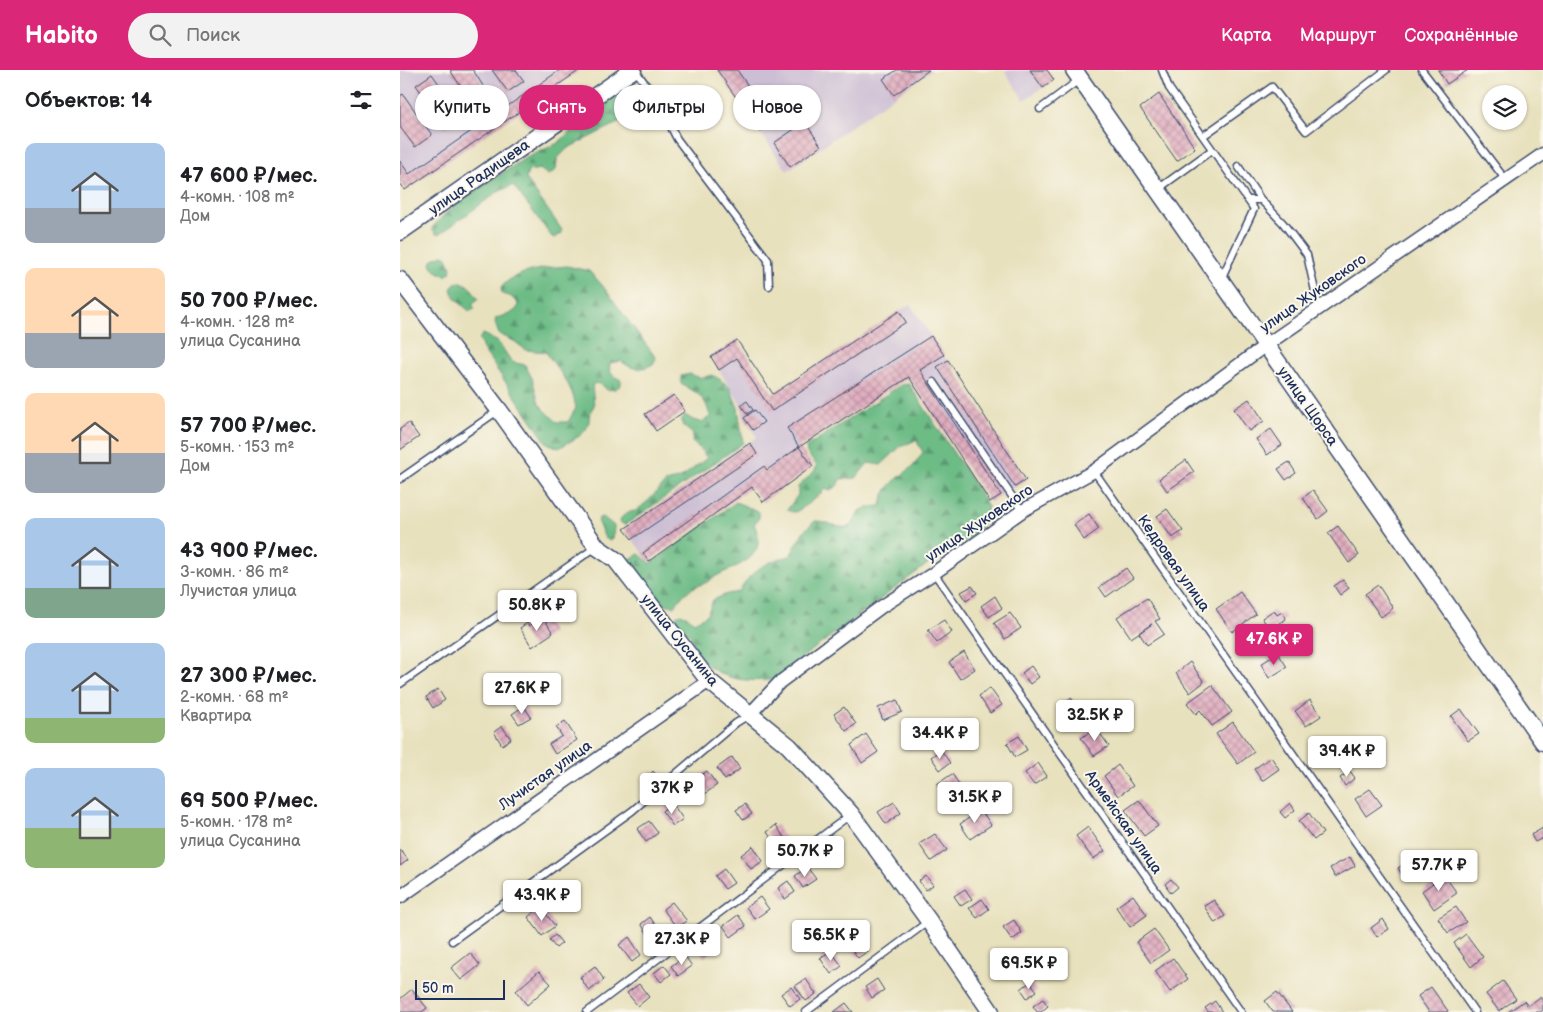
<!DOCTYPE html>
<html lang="ru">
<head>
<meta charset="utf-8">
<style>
	:root { --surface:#fff; --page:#f2f2f2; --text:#202124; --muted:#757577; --accent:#db2777 }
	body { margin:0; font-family:"Balsamiq Sans",sans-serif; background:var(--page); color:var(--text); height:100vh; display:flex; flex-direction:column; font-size:19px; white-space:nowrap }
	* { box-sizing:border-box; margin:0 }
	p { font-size:16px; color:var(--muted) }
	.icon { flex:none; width:28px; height:28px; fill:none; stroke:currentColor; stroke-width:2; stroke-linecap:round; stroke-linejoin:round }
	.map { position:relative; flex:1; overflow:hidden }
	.drawer { display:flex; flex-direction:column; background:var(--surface); width:400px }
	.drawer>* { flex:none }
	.top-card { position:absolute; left:15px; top:15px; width:475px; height:45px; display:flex; gap:10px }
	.buttons { position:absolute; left:1082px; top:15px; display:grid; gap:10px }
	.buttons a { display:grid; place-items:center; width:45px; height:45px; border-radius:50%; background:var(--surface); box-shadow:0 1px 4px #0004; font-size:25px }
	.scale { position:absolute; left:15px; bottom:12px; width:90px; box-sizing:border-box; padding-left:5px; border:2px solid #1b2f5e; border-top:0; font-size:14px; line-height:18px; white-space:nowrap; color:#1b2f5e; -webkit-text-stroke:4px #fbf7ec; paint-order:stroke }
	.price { position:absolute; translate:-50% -42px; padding:0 11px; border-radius:5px; background:#fff; color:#222; font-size:16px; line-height:32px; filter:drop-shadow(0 1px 2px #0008) }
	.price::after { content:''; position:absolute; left:50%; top:30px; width:15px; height:11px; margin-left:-8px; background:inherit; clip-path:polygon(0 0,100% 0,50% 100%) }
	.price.on { background:var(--accent); color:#fff }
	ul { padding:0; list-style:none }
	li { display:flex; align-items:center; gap:15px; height:125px; padding:0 25px }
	li span { display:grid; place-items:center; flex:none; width:140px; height:100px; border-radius:10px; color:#555 }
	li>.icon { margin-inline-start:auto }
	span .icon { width:60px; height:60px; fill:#fffc; stroke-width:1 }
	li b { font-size:21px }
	h2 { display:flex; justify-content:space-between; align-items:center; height:60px; padding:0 25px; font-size:21px }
	.pill { padding:0 18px; border-radius:22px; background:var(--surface); box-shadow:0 1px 4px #0004; font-size:18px; line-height:45px }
	.pill.on { background:var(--accent); color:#fff }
	header { display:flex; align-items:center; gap:30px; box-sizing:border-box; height:70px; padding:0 25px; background:var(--accent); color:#fff }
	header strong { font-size:24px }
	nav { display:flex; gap:28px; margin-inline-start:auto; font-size:18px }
	.search { width:350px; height:45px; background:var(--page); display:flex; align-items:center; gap:12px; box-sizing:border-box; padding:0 18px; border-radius:28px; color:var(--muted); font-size:19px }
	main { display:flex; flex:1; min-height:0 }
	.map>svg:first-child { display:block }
	.industrial { fill:#ccbed4 }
	.forest { fill:url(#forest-firs); stroke:#447672 }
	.building { fill:url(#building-cross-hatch) }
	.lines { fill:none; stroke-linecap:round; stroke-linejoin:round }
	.service-casing { stroke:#3a4a6c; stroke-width:9 }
	.minor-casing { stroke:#3a4a6c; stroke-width:15 }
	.tertiary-casing { stroke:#3a4a6c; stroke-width:19 }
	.service { stroke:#fff; stroke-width:6 }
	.minor { stroke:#fff; stroke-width:12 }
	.tertiary { stroke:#fff; stroke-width:16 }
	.labels { text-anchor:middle; stroke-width:4; stroke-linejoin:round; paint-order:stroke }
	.street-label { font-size:15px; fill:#1b2f5e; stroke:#fbf7ec }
</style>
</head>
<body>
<header>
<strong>Habito</strong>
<div class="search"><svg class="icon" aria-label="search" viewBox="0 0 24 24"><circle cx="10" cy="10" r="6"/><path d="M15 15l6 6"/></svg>Поиск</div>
<nav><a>Карта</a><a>Маршрут</a><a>Сохранённые</a></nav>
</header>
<main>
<section class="drawer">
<h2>Объектов: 14<svg class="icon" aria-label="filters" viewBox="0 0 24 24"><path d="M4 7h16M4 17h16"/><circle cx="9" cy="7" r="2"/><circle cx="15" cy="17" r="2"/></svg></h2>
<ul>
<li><span style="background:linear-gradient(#a9c7e8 65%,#9aa5b1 0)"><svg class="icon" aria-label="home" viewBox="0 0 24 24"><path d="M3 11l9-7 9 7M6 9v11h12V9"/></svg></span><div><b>47 600 ₽/мес.</b><p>4-комн. · 108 m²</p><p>Дом</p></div></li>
<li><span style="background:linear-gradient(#ffd9b3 65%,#9aa5b1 0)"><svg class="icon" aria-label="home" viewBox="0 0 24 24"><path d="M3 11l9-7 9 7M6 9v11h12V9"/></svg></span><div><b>50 700 ₽/мес.</b><p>4-комн. · 128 m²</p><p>улица Сусанина</p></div></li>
<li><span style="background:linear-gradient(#ffd9b3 60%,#9aa5b1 0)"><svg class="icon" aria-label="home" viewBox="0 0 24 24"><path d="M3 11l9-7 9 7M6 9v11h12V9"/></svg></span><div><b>57 700 ₽/мес.</b><p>5-комн. · 153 m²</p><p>Дом</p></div></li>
<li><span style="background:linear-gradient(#a9c7e8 70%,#7fa58c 0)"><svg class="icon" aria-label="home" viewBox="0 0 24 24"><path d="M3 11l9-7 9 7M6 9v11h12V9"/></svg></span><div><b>43 900 ₽/мес.</b><p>3-комн. · 86 m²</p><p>Лучистая улица</p></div></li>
<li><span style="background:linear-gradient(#a9c7e8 75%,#8fb573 0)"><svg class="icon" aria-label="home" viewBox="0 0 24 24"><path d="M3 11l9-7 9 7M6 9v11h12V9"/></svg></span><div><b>27 300 ₽/мес.</b><p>2-комн. · 68 m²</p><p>Квартира</p></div></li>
<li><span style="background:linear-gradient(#a9c7e8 60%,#8fb573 0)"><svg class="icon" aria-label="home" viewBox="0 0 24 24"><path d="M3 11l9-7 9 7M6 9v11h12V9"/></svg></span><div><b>69 500 ₽/мес.</b><p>5-комн. · 178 m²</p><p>улица Сусанина</p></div></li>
</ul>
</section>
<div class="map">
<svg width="1143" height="942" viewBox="0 0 1143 942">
	<defs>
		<pattern id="forest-firs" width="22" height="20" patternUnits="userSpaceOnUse" patternTransform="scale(1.25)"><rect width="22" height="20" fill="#6dbc86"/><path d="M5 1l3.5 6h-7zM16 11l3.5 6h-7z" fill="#599971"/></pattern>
		<pattern id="building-cross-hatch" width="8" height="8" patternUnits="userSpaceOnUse" patternTransform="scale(1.25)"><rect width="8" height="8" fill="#e1aec0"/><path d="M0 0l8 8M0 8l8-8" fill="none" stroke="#b68e9f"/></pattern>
	</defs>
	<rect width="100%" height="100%" fill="#fbf7ec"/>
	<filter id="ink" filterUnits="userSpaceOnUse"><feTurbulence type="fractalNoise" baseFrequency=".02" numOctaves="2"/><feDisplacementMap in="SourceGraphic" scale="10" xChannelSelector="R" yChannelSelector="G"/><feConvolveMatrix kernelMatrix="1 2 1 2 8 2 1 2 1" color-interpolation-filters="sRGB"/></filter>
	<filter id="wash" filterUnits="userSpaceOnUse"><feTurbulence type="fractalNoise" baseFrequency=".0096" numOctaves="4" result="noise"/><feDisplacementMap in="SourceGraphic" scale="20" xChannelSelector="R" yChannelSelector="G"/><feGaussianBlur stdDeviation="1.12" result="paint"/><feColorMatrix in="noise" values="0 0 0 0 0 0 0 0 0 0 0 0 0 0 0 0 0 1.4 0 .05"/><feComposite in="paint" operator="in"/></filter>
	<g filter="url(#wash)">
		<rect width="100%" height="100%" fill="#e8e1be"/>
		<g class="industrial">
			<path d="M0,0H180L5,120L0,113Z"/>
			<path d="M317,0H532L387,101Z"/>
			<path d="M604,0H647L654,10L624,30Z"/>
			<path d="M510,234L626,410L590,432L509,307L399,377L413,396L363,432L351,417L249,491L224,459L357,367L344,348L341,335L311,287L337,270L373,324Z"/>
		</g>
		<g class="forest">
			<path d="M229,18L238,20C247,31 244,33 236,44L168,78L157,89L156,100L148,105L140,99L128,101L126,109L162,160V163L155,168L152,167L113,115L96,123L40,164H36L32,158L42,147L61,130L124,89L158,73L185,49L213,28Z"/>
			<path d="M43,185L47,187L51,198L50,203L45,206L35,200L31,194L33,189Z"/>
			<path d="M167,196L189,201L202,215L256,288L253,294C240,301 233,300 221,291L210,293C208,303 213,306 221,310V315L215,319L207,320L202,315L196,313L192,315L194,336C187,345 191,346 188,355C184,367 169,371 159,378L147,373L83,279L79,269L83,264L98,272L112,292L125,295L132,308L139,334L157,352H168L176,338C172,312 159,303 146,282L126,280L114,271L99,264L95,253L96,248L110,244L117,239L118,233L110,226L102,224L101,218C114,200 146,198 167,196Z"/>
			<path d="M59,212C68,213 74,221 78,229L72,234L75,239L69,241C61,233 54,230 51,219L55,213Z"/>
			<path d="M290,304L301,308L312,305L321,310L330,318L338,338L343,373L225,455L220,452L221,448L228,442L236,441L248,431L266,412L281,408L307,388L301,379L292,372L293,364L283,356L281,351L285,345L293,350L302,352L310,347C306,327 298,323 281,314V306Z"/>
			<path d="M509,314L588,436L586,448L578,461L567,470L533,490L372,610C340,612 315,609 296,582C292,576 294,569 289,564C285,560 278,557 274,553L276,546L281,544L288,547L294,552L307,545L313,530L327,524L339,522C352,499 366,492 390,486L403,462L415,451C435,451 449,470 459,441L469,437L481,436C484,414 499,409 513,396C517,392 520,387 523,382L516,370L500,377L481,395L468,393L456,408L440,409L437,416L430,421L425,419C422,423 400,441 395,442C392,442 389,441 387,440L398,425V417C405,408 413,406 417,396L407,383L406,377L501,315Z"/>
			<path d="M336,432L359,442V448L354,454C369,486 341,494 318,505C314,507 310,511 305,513C300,515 295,516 291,519C284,523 280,529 275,536C251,535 241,511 229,494L230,489L239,484L250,493L253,492Z"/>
			<path d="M203,447L214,456L213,468L210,471L205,468L198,453L199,448Z"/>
		</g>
		<g id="blocks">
			<g class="building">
				<path d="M50,0H73L92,30L76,40Z"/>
				<path d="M92,0H116L124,11L108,22Z"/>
				<path d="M160,0H180L5,120L0,113V91L9,104Z"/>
				<path d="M317,0H337L374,53L360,62Z"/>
				<path d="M497,0H529L494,25L483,9Z"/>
				<path d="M630,0H647L654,10L643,18Z"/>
				<path d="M1038,0H1068L1047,14Z"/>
				<path d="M32,4L62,47L46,58L16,15Z"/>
				<path d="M3,24L32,65L15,77L0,57V26Z"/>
				<path d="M759,24L795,78L777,91L740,38Z"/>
				<path d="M405,52L421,76L390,97L374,73Z"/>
				<path d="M499,241L506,252L372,341L337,288L319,300L311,287L337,270L373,324Z"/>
				<path d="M531,266L544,285L520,300L601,425L590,432L509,307L399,377L413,396L363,432L352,417L249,491L243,483L364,396L367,400L399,377L387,358Z"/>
				<path d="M548,290L626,410L615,417L537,297Z"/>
				<path d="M274,325L285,341L256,361L245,344Z"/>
				<path d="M849,329L864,351L849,361L834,339Z"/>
				<path d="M347,331L353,340L347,344L341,335Z"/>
				<path d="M355,340L364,352L353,360L344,348Z"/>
				<path d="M9,353L19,367L0,380V359Z"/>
				<path d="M871,359L882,375L867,385L856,369Z"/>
				<path d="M350,373L357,384L232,469L224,459Z"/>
				<path d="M786,390L794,402L767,421L759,409Z"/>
				<path d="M889,392L896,403L886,410L878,399Z"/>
				<path d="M913,420L928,441L918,449L903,428Z"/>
				<path d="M767,439L783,461L772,468L757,446Z"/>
				<path d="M689,444L699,459L684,470L674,455Z"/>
				<path d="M938,456L959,485L949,493L928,463Z"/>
				<path d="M726,498L733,508L706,527L699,517Z"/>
				<path d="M943,510L949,518L940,525L934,516Z"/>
				<path d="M978,515L993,538L981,547L965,524Z"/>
				<path d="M572,516L577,523L566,530L561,522Z"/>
				<path d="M840,522L856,544L832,562L816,539Z"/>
				<path d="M595,526L602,538L589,547L581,536Z"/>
				<path d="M747,528L760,549L755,551L764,564L747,575L739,563L752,554L731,568L717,547Z"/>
				<path d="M874,540L877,545L882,542L886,549L870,560L862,548Z"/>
				<path d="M610,543L621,558L605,569L594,553Z"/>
				<path d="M143,547L153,563L132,577L120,558L127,553L129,556Z"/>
				<path d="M544,550L552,562L537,573L528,560Z"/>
				<path d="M564,582L575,599L560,609L549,592Z"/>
				<path d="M878,583L887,597L869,608L861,594Z"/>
				<path d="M790,592L804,612L790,623L776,603Z"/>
				<path d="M631,596L639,607L630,614L622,603Z"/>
				<path d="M812,615L832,642L812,656L800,640L796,644L787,633Z"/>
				<path d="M590,618L602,635L590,643L579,626Z"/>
				<path d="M38,619L45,630L33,638L26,627Z"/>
				<path d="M671,628L676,635L665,643L660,636Z"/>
				<path d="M497,630L502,642L483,650L478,638Z"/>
				<path d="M910,630L921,646L906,656L895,641Z"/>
				<path d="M124,636L131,647L119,654L112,644Z"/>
				<path d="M444,637L456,654L446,661L434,644Z"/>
				<path d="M1061,639L1079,664L1068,671L1051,646Z"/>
				<path d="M165,651L177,670L155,684L149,674L162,666L156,657Z"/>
				<path d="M833,652L854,682L838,694L816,664Z"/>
				<path d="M102,656L111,669L102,675L94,662Z"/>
				<path d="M696,658L709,676L694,686L681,668Z"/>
				<path d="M466,664L478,682L462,693L451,675Z"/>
				<path d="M619,666L627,680L615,687L607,673Z"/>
				<path d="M541,680L550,693L540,700L531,687Z"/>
				<path d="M332,687L340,699L325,710L317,698Z"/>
				<path d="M871,687L879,699L862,711L854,699Z"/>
				<path d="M638,693L647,706L634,715L625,703Z"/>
				<path d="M718,695L733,716L718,726L704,706Z"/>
				<path d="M253,701L260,709L255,714L248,707Z"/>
				<path d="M307,701L317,715L302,726L292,712Z"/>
				<path d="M950,701L955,708L945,716L940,708Z"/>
				<path d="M552,704L559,714L545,725L537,714Z"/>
				<path d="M284,716L292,726L285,731L278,721Z"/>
				<path d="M970,719L982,735L966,746L955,729Z"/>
				<path d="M739,730L758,756L744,766L725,740Z"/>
				<path d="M494,732L501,743L486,754L478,742Z"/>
				<path d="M272,733L283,749L273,756L262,741Z"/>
				<path d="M890,733L895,740L885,748L880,742Z"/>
				<path d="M345,734L352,744L343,750L336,740Z"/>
				<path d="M581,740L591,755L570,769L560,754Z"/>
				<path d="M909,743L923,763L914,770L899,751Z"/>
				<path d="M249,751L258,763L246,772L237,759Z"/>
				<path d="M376,755L387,772L378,778L367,762Z"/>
				<path d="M688,757L705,781L693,789L676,766Z"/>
				<path d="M1143,758V768L1135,772L1131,765Z"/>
				<path d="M535,764L547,780L531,791L519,774Z"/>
				<path d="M353,776L363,791L351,799L341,785Z"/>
				<path d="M0,779L8,790L0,796Z"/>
				<path d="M950,787L955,796L935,807L930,798Z"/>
				<path d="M1012,788L1019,798L1005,809L998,798Z"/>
				<path d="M407,797L416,809L403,818L395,806Z"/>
				<path d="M324,799L334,813L325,819L315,806Z"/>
				<path d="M1044,805L1057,823L1034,839L1022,821Z"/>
				<path d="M526,806L533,815L526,820L519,811Z"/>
				<path d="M771,809L778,817L771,823L765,814Z"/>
				<path d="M388,811L395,822L385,829L378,818Z"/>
				<path d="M565,819L572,829L561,836L554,826Z"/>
				<path d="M733,825L747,845L730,857L716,837Z"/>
				<path d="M360,827L369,839L355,849L346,837Z"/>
				<path d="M582,829L589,839L577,848L569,838Z"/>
				<path d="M814,830L825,846L815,853L804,836Z"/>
				<path d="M272,832L287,851L277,858L263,839Z"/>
				<path d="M141,837L155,856L142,866L128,847Z"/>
				<path d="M1056,837L1066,852L1048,863L1038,848Z"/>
				<path d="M338,845L346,856L331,867L323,856Z"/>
				<path d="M250,847L263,866L254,873L241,854Z"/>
				<path d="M983,849L989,859L977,867L971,858Z"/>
				<path d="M614,850L622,863L612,870L603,857Z"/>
				<path d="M754,859L769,880L751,893L736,872Z"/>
				<path d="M455,863L468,881L458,888L445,870Z"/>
				<path d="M1066,864L1083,887L1071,897L1054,873Z"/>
				<path d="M155,865L162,873L156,878L149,870Z"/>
				<path d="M229,867L241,885L232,892L219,875Z"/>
				<path d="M308,869L315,879L304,887L297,877Z"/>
				<path d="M431,881L442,896L431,904L420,888Z"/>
				<path d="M70,883L80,895L61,910L51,898Z"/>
				<path d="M285,886L292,896L278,906L271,896Z"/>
				<path d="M773,888L788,909L770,922L755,901Z"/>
				<path d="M264,895L271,904L261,912L254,903Z"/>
				<path d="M195,896L204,910L189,921L180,907Z"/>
				<path d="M139,901L151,914L127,935L116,921Z"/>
				<path d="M406,909L416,924L406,931L395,916Z"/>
				<path d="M477,909L484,920L472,928L465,917Z"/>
				<path d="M1103,911L1116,929L1099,941L1086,924Z"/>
				<path d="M630,912L637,921L627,928L621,919Z"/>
				<path d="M239,914L249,927L238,936L227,923Z"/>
				<path d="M391,917L400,929L390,936L381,924Z"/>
				<path d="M1031,917L1048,941L1046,942H1029L1018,926Z"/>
				<path d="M12,919L27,938L22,942H0V929Z"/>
				<path d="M877,922L892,942H873L865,931Z"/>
				<path d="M1140,927L1143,931V940L1141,942H1108L1124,931L1128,936Z"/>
				<path d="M643,929L648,936L641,942H637L633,936Z"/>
				<path d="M815,931L822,942H808L805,938Z"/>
				<path d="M446,933L453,942H434Z"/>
			</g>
		</g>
	</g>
	<g filter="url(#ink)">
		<use href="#blocks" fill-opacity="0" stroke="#3a4a6c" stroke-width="1"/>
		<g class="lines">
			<g class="service-casing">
				<g id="service">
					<path d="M235,0L256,28L277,69L368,190L369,216"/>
					<path d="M762,0L769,18L854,139L821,209"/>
					<path d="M1022,0L1105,109"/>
					<path d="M640,39L679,10"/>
					<path d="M803,66L872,17L906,61L986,0"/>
					<path d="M838,96L861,130"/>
					<path d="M758,119L812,80"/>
					<path d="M848,130H861L883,153L907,185L919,239"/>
					<path d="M534,312L622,441"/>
					<path d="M694,401L1075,942"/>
					<path d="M0,409L99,340"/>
					<path d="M534,503L841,942"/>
					<path d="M0,614L196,477"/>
					<path d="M52,871L232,741L336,653L349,645"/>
					<path d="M187,942L450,745"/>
					<path d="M406,942L529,851"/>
				</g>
			</g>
			<g class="minor-casing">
				<g id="minor">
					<path d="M349,645L380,612L481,537L534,503L622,441L694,401L866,275L1143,84"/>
					<path d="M0,827L309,611"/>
				</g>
			</g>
			<g class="tertiary-casing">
				<g id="tertiary">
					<path d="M674,0L1143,672"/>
					<path d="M0,162L233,0"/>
					<path d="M0,210L99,340L197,477L216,490L309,611L389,676L451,744L529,851L591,942"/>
				</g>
			</g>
			<use href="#service" class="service"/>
			<use href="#minor" class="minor"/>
			<use href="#tertiary" class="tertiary"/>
		</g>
	</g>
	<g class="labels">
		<g class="street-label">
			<text transform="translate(79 107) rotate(-35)" y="5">улица Радищева</text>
			<text transform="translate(913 223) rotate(-35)" y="5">улица Жуковского</text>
			<text transform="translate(908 336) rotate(55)" y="5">улица Щорса</text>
			<text transform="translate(579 453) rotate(-34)" y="5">улица Жуковского</text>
			<text transform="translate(774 493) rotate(55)" y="5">Кедровая улица</text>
			<text transform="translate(280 570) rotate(51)" y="5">улица Сусанина</text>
			<text transform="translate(145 705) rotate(-35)" y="5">Лучистая улица</text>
			<text transform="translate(724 752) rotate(55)" y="5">Армейская улица</text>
		</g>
	</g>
</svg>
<div class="buttons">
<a><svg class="icon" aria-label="layers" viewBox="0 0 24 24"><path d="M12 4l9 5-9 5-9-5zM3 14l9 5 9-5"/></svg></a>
</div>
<div class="scale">50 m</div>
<b class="price" style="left:137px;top:562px">50.8K ₽</b>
<b class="price on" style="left:874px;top:596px">47.6K ₽</b>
<b class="price" style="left:122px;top:645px">27.6K ₽</b>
<b class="price" style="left:695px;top:672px">32.5K ₽</b>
<b class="price" style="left:540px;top:690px">34.4K ₽</b>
<b class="price" style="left:947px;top:708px">39.4K ₽</b>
<b class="price" style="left:272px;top:745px">37K ₽</b>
<b class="price" style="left:575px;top:754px">31.5K ₽</b>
<b class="price" style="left:405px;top:808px">50.7K ₽</b>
<b class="price" style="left:1039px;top:822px">57.7K ₽</b>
<b class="price" style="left:142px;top:852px">43.9K ₽</b>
<b class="price" style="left:431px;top:892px">56.5K ₽</b>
<b class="price" style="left:282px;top:896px">27.3K ₽</b>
<b class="price" style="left:629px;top:920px">69.5K ₽</b>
<div class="top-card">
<a class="pill">Купить</a>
<a class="pill on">Снять</a>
<a class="pill">Фильтры</a>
<a class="pill">Новое</a>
</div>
</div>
</main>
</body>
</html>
